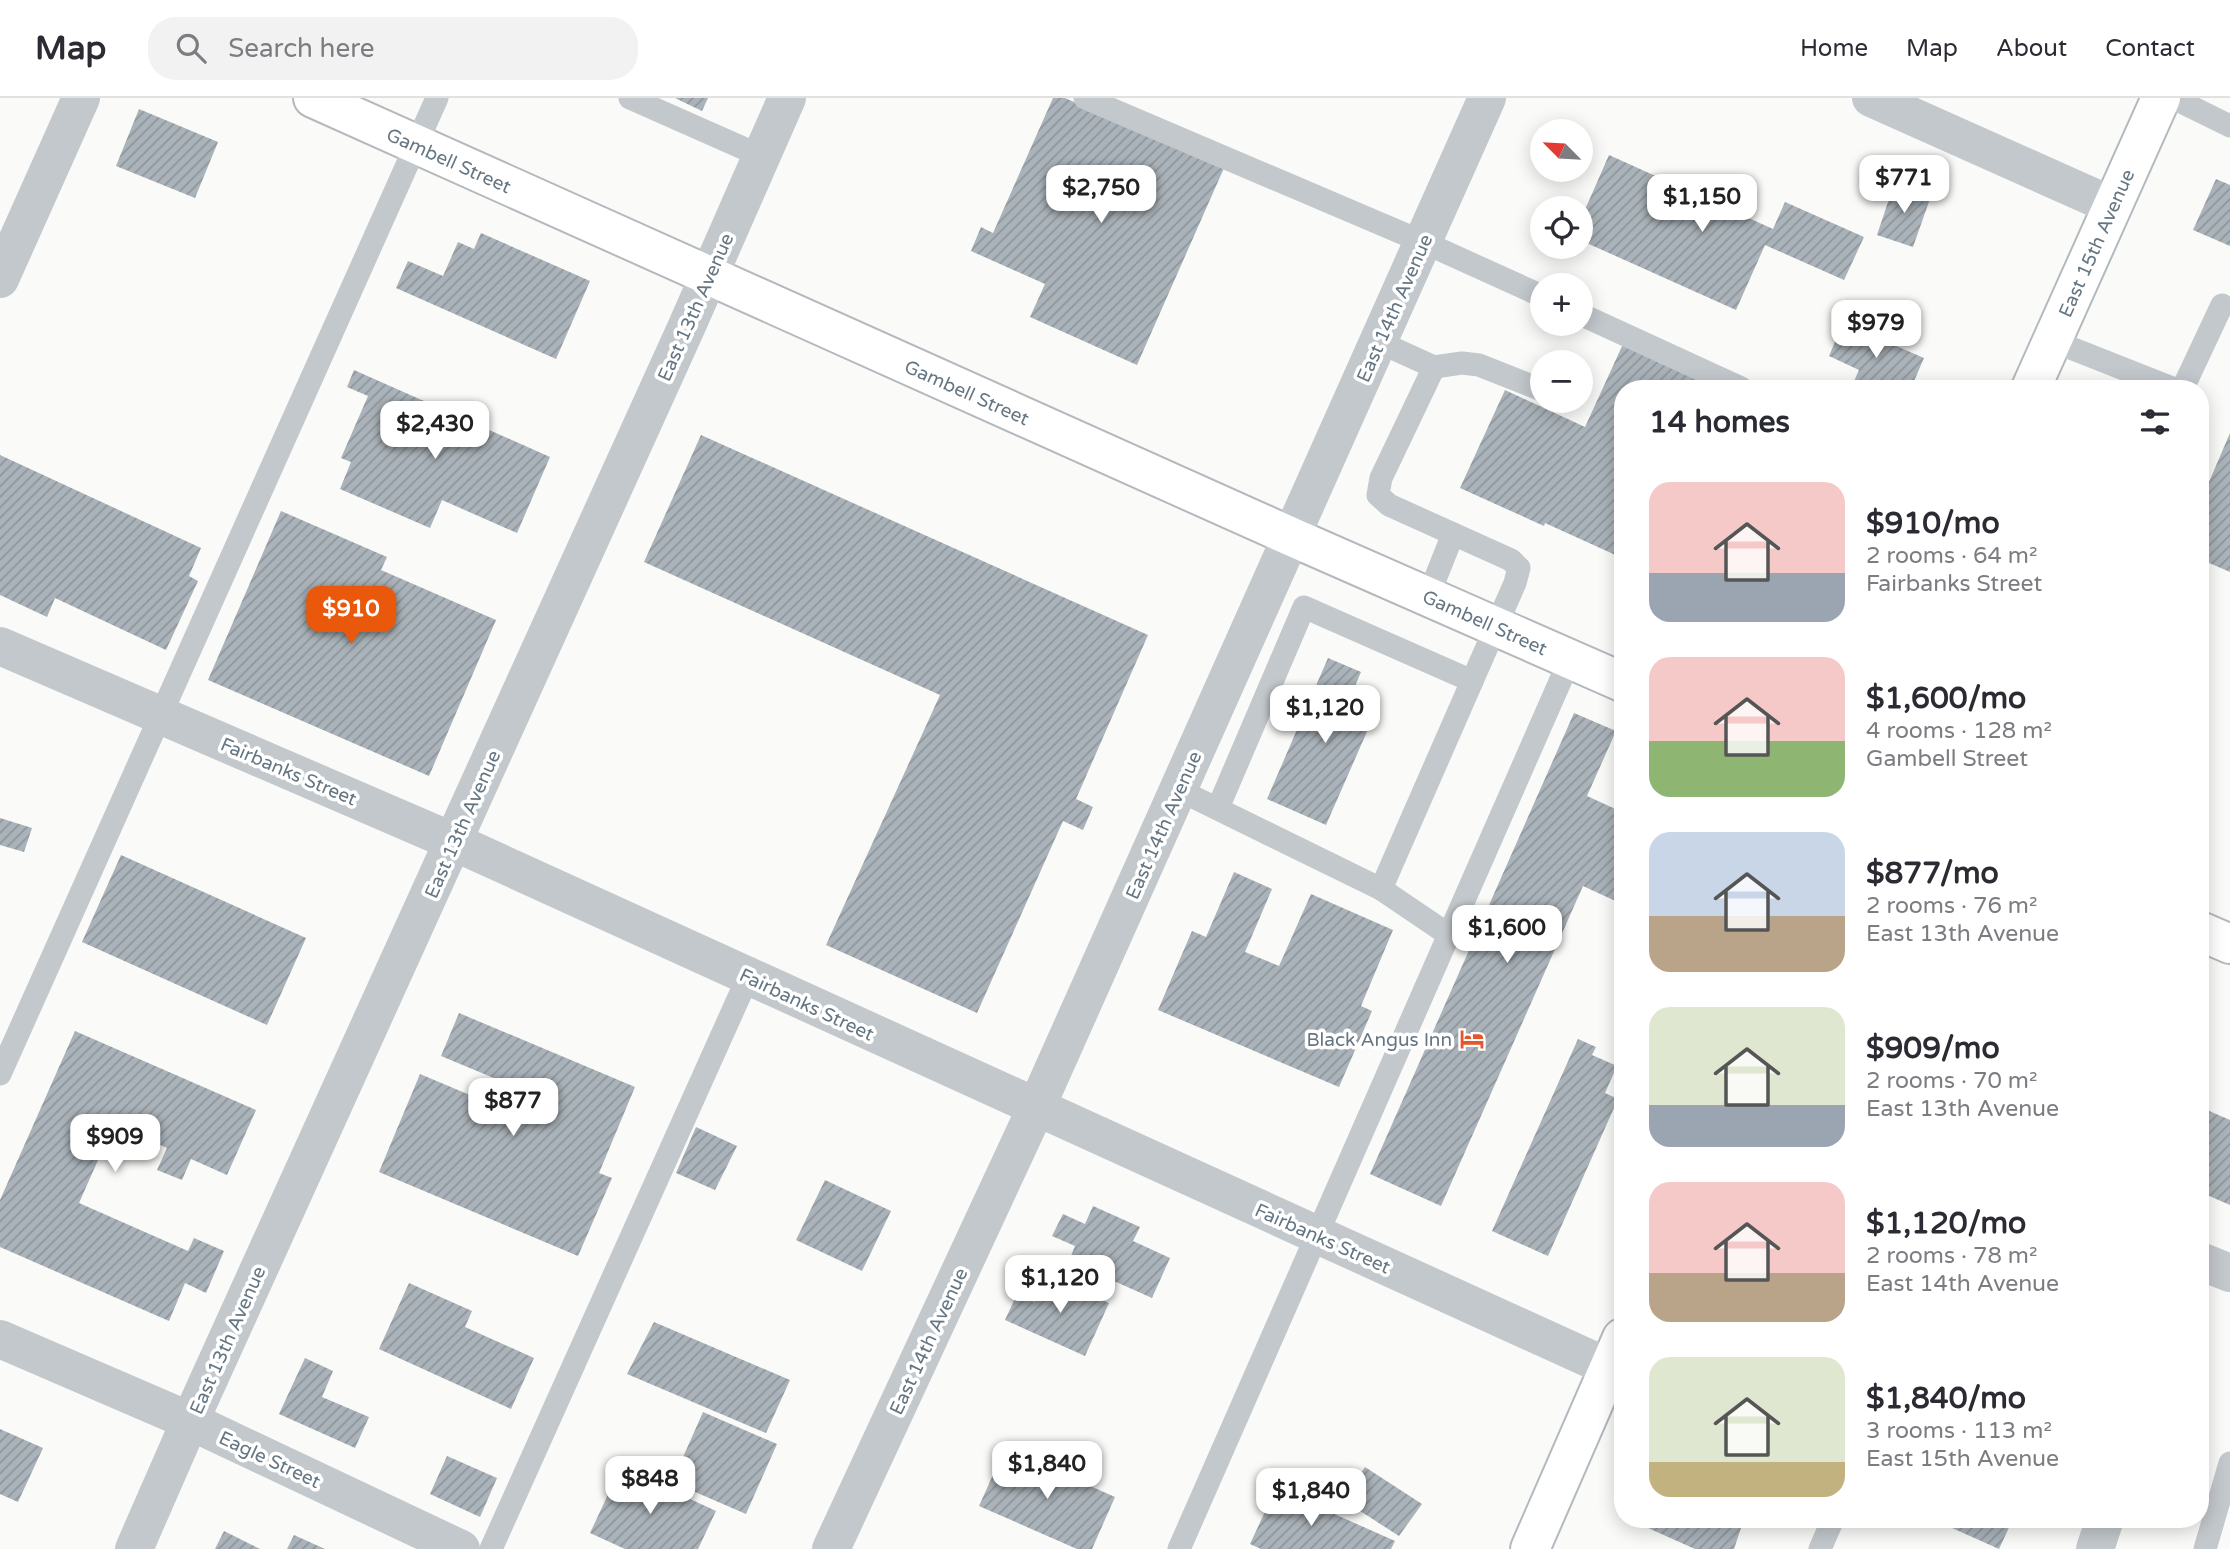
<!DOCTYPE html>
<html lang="en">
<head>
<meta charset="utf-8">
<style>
	:root { --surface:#fff; --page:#f2f2f3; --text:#2b2b33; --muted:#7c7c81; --line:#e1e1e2; --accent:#ea580c }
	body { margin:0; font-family:"Varela Round",sans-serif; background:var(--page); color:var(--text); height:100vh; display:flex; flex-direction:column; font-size:26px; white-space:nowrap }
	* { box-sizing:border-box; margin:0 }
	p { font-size:23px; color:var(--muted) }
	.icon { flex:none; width:38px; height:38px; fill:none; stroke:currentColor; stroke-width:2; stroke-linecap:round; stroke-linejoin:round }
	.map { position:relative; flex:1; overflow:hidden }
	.sheet { position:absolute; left:1614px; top:282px; width:595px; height:1148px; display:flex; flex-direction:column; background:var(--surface); border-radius:28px; box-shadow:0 4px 18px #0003 }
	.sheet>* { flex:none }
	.needle { width:46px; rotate:294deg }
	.tools { position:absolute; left:1530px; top:21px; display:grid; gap:14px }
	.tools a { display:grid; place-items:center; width:63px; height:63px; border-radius:50%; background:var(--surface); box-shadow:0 4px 18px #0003; font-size:35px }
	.price { position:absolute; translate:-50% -60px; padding:0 16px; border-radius:14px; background:#fff; color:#222; font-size:23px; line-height:46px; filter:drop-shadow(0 2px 4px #0008) }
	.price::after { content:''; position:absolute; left:50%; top:42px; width:21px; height:16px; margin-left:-10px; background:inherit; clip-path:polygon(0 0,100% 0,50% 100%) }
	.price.current { background:var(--accent); color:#fff }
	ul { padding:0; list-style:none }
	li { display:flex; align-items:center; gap:21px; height:175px; padding:0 35px }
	li span { display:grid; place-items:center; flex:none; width:196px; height:140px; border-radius:21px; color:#555 }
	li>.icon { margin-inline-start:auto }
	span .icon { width:84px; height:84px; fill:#fffc; stroke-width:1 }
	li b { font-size:30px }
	h2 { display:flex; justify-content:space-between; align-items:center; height:84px; padding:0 35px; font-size:30px }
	header { display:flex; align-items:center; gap:42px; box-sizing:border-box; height:98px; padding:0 35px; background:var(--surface); border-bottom:2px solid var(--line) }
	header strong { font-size:33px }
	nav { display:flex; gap:38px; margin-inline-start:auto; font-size:24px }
	.search { width:490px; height:63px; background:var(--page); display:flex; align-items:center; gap:18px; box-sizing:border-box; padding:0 24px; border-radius:28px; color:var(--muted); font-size:26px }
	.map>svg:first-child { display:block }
	.building { fill:url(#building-hatch) }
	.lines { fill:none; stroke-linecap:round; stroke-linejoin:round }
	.secondary-casing { stroke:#b3babf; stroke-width:42 }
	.trunk-casing { stroke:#b4b9bd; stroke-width:42 }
	.service { stroke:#c3c8cc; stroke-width:23 }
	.minor { stroke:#c3c8cc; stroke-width:38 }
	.secondary { stroke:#fff; stroke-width:38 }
	.trunk { stroke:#fff; stroke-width:38 }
	.labels { text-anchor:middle; stroke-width:7; stroke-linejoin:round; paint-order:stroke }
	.street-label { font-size:19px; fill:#657683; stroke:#fff }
	.poi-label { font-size:19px; fill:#657683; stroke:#fff; text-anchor:end }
</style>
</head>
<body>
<header>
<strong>Map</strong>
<div class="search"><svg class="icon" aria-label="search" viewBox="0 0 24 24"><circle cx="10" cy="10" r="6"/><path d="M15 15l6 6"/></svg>Search here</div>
<nav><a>Home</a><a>Map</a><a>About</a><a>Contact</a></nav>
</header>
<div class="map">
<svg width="2230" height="1451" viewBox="0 0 2230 1451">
	<defs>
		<pattern id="building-hatch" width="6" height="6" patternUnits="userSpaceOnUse" patternTransform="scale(1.75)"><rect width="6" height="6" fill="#aab3b9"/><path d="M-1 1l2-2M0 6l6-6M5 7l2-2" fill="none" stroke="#8e969c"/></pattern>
	</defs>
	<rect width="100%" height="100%" fill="#fafaf8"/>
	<g class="building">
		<path d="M675,0H708L702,13Z"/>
		<path d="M1053,0H1065L1224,70L1137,267L1030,219L1045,186L971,153L981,129L993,135Z"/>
		<path d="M139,11L218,44L195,100L116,68Z"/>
		<path d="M1609,57L1773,131L1785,104L1864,139L1844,182L1765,147L1736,212L1580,142V123Z"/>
		<path d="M2216,81L2230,87V148L2193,132Z"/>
		<path d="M1894,86L1931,98L1913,149L1877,137Z"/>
		<path d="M481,135L590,183L556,261L396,190L408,163L443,178L458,144L474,151Z"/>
		<path d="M1843,225L1924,260L1911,290H1851L1859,272L1829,258Z"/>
		<path d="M1623,246L1706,284L1703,290H1622V460L1545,425L1544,428L1460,390L1505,292L1585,329Z"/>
		<path d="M354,272L550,359L517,435L442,402L430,430L340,391L351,364L341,360L368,298L347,289Z"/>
		<path d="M2230,335V474L2200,461V405Z"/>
		<path d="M701,337L1148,537L1076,701L1093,709L1083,732L1063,723L977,915L826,847L940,597L644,464Z"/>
		<path d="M0,357L201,450L189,478L198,483L166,552L55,500L47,519L0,497Z"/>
		<path d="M281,413L387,459L381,472L496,522L429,678L208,582Z"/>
		<path d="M1328,560L1361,574L1353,593L1380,604L1326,727L1267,701Z"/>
		<path d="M1574,615L1616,633L1587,698L1622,714V806L1583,788L1441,1108L1370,1076Z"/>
		<path d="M0,720L32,730L24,754L0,747Z"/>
		<path d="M121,757L306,840L267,927L82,844Z"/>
		<path d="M1234,774L1272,791L1245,854L1279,868L1311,796L1393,832L1361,908L1372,913L1339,989L1158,912L1192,833L1206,839Z"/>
		<path d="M459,915L635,989L599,1075L612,1080L578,1158L379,1074L420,976L522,1019L532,996L441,958Z"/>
		<path d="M75,933L256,1012L227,1077L191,1061L182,1082L157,1072L167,1050L122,1031L112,1055L103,1051L79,1105L188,1153L194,1140L224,1153L206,1195L185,1185L169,1223L0,1149V1102Z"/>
		<path d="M1578,941L1596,949L1592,957L1617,968L1605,995L1618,1001L1548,1158L1492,1133Z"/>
		<path d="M2200,1009L2230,1022V1107L2200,1094Z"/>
		<path d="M696,1029L737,1048L715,1092L676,1075Z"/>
		<path d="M825,1082L891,1113L862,1173L796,1142Z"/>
		<path d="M1093,1108L1140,1129L1133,1143L1170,1160L1152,1200L1069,1163L1075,1148L1052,1138L1063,1116L1085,1126Z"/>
		<path d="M1046,1177L1109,1205L1085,1258L1005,1222L1017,1196L1034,1204Z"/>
		<path d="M409,1185L472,1213L465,1229L534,1260L511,1311L379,1251Z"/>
		<path d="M654,1224L790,1282L766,1335L627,1276Z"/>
		<path d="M305,1260L333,1273L322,1299L369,1319L355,1350L279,1316Z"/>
		<path d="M703,1314L777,1346L746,1416L672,1384Z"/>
		<path d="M0,1331L43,1350L18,1404L0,1396Z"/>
		<path d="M1005,1350L1115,1399L1092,1451H1077L979,1408Z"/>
		<path d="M447,1358L497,1380L480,1419L430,1396Z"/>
		<path d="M621,1369L716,1413L698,1451H625L590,1435Z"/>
		<path d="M1365,1369L1422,1406L1399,1438L1343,1402Z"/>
		<path d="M1276,1390L1395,1443L1391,1451H1261L1250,1446Z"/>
		<path d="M1628,1421H1744L1734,1451H1695Z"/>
		<path d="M1932,1421H2013L1999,1451Z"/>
		<path d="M224,1433L260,1451H215Z"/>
		<path d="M294,1437L325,1451H287Z"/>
	</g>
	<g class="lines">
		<g class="secondary-casing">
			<g id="secondary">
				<path d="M2031,290L2161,0"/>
				<path d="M1530,1451L1622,1240"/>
			</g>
		</g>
		<g class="trunk-casing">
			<g id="trunk">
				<path d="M313,0L1292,439L1622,584"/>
				<path d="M2200,833L2230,846"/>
			</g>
		</g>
		<g class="service">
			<path d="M630,0L761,58"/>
			<path d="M1085,0L1423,144L1542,198"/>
			<path d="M2173,0L2230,28"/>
			<path d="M1580,216L1741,290"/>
			<path d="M2053,243L2172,290"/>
			<path d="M1434,269L1462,265L1479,267L1542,292"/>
			<path d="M2183,290L2222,207"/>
			<path d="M1428,499L1453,436"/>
			<path d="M1179,692L1381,791L1515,485L1519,470L1511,462L1389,407L1378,397L1381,380L1434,269L1379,244"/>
			<path d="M1218,710L1304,509L1472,583"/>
			<path d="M1381,791L1449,837"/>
			<path d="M0,976L437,0"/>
			<path d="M491,1451L748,879"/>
			<path d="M1179,1451L1570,561"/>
			<path d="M1820,1451L1833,1421"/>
			<path d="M2205,1451L2230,1365"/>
		</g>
		<g class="minor">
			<path d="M1871,0L2113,108"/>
			<path d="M0,181L81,0"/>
			<path d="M0,548L454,744L1610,1270"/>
			<path d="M2200,1163L2230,1175"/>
			<path d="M0,1241L190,1323L461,1451"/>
			<path d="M134,1451L190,1323L686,230L787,0"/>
			<path d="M831,1451L1036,1010L1487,0"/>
			<path d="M2095,1451L2105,1421"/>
		</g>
		<use href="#secondary" class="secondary"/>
		<use href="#trunk" class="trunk"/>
	</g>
	<defs>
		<g id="hotel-bare" transform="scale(1.89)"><path d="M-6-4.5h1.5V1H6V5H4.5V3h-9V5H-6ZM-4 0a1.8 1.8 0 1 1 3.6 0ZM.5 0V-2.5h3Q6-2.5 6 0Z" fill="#e4572e" stroke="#fff" stroke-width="2.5" paint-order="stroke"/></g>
	</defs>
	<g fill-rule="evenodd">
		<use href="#hotel-bare" x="1472" y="941"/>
	</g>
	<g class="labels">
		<g class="street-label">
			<text transform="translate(449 62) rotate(24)" y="7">Gambell Street</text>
			<text transform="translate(2096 145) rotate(-66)" y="7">East 15th Avenue</text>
			<text transform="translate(695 209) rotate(-66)" y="7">East 13th Avenue</text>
			<text transform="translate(1394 210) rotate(-66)" y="7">East 14th Avenue</text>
			<text transform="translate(967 294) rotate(24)" y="7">Gambell Street</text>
			<text transform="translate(1485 524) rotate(24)" y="7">Gambell Street</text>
			<text transform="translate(289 673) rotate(23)" y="7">Fairbanks Street</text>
			<text transform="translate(462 726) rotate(-66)" y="7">East 13th Avenue</text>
			<text transform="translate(1163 727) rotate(-66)" y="7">East 14th Avenue</text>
			<text transform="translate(807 906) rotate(25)" y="7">Fairbanks Street</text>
			<text transform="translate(1323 1140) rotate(24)" y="7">Fairbanks Street</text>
			<text transform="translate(227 1242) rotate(-66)" y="7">East 13th Avenue</text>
			<text transform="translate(928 1243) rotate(-65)" y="7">East 14th Avenue</text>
			<text transform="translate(270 1361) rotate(25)" y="7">Eagle Street</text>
		</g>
		<g class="poi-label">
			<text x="1452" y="948">Black Angus Inn</text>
		</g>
	</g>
</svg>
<div class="tools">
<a><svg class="needle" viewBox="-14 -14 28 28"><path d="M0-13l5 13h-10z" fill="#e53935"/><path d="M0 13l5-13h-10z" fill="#7c7c81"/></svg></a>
<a><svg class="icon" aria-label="locate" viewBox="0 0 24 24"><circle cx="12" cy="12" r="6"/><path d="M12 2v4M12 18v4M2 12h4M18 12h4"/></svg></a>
<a>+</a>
<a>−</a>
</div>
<b class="price" style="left:1904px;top:117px">$771</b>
<b class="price" style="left:1101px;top:127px">$2,750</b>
<b class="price" style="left:1702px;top:136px">$1,150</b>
<b class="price" style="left:1876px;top:262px">$979</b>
<b class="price" style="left:435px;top:363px">$2,430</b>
<b class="price current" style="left:351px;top:548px">$910</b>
<b class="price" style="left:1325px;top:647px">$1,120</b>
<b class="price" style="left:1507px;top:867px">$1,600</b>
<b class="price" style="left:513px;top:1040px">$877</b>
<b class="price" style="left:115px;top:1076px">$909</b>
<b class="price" style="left:1060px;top:1217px">$1,120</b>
<b class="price" style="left:1047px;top:1403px">$1,840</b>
<b class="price" style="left:650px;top:1418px">$848</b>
<b class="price" style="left:1311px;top:1430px">$1,840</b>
<section class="sheet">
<h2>14 homes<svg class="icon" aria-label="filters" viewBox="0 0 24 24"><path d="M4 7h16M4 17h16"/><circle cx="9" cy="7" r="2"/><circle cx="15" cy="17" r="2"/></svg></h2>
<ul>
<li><span style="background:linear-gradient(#f6c9c9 65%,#9aa5b1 0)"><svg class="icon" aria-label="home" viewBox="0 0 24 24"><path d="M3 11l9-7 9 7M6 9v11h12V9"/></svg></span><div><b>$910/mo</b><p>2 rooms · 64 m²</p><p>Fairbanks Street</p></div></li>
<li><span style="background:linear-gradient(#f6c9c9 60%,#8fb573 0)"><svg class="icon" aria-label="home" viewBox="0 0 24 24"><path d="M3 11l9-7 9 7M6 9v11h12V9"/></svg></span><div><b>$1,600/mo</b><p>4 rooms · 128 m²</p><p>Gambell Street</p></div></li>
<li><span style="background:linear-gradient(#c9d6e8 60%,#b9a48a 0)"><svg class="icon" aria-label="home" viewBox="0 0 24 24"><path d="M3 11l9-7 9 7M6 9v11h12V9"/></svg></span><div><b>$877/mo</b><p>2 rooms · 76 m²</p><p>East 13th Avenue</p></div></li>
<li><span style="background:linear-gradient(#dfe7d0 70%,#9aa5b1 0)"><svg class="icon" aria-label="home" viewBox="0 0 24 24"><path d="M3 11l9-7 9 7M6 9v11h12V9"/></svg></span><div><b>$909/mo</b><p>2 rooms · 70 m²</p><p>East 13th Avenue</p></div></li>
<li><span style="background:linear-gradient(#f6c9c9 65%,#b9a48a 0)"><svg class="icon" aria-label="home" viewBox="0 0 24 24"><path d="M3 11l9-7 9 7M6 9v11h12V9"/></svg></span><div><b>$1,120/mo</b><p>2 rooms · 78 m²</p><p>East 14th Avenue</p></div></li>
<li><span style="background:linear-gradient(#dfe7d0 75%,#c2b280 0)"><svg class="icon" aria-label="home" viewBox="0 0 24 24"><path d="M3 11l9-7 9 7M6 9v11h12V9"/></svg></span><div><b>$1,840/mo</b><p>3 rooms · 113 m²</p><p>East 15th Avenue</p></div></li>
</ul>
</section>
</div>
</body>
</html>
